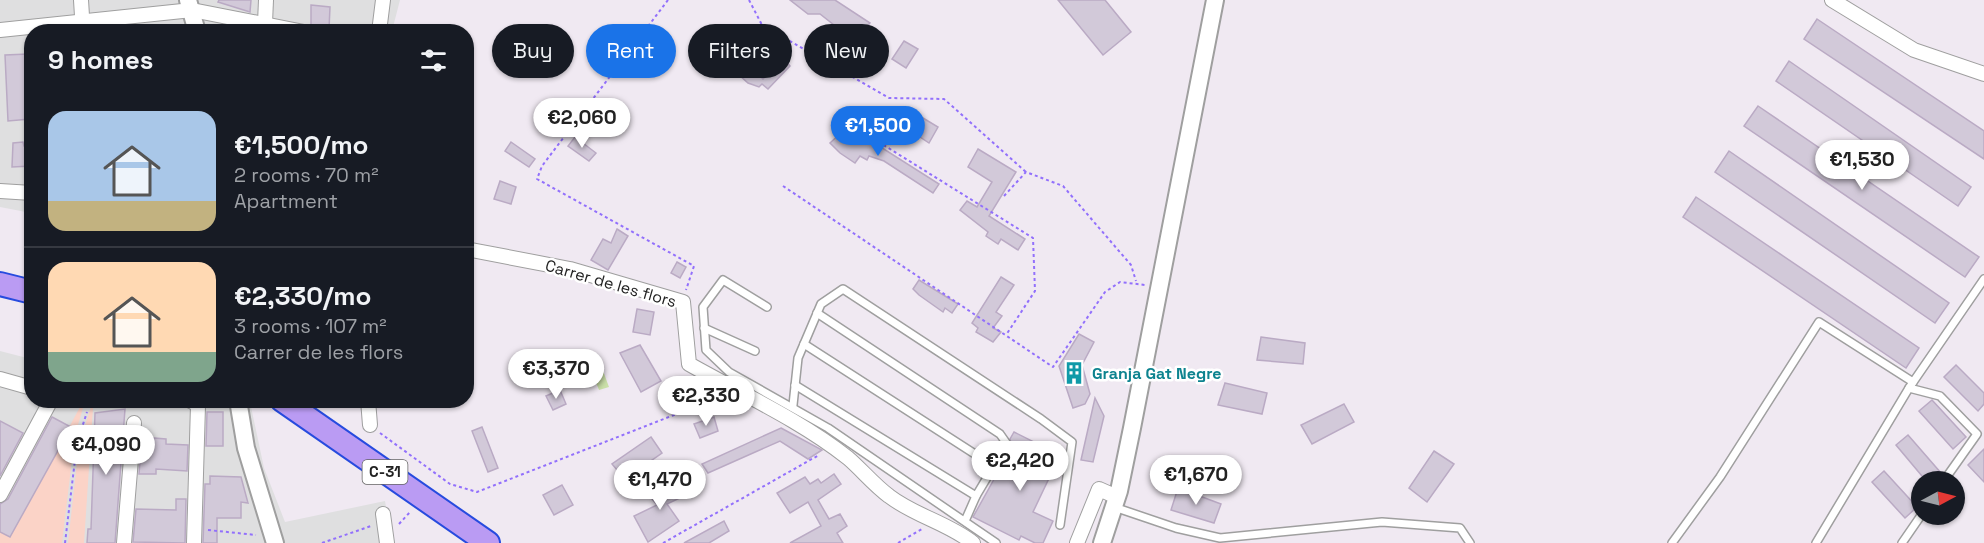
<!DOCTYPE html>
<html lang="en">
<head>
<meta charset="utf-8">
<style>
	:root { --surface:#171b24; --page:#242831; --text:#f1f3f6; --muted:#9ea1a6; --line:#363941; --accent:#1a73e8 }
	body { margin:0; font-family:"Space Grotesk",sans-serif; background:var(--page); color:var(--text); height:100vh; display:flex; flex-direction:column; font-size:22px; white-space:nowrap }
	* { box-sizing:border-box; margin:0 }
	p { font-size:20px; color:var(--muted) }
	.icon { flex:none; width:33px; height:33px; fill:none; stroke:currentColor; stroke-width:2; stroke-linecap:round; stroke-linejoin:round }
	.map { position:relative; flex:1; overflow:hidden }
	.drawer { position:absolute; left:24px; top:24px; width:450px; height:384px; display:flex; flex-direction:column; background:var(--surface); border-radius:24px; box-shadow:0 2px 4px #0004 }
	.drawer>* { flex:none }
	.guide { position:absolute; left:492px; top:24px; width:570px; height:54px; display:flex; gap:12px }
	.needle { width:39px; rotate:83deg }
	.buttons { position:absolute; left:1911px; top:471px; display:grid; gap:12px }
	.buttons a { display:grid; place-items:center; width:54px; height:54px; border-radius:50%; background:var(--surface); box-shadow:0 2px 4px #0004; font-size:30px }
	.price { position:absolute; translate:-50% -51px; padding:0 14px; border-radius:21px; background:#fff; color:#222; font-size:20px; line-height:39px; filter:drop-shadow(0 2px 3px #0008) }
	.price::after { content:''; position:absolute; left:50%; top:36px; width:18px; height:14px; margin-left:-9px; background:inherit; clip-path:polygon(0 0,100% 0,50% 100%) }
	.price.current { background:var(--accent); color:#fff }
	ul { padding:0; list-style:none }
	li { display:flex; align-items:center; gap:18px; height:150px; padding:0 24px }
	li+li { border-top:2px solid var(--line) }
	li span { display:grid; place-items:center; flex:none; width:168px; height:120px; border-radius:18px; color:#555 }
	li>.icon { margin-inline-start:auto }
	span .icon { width:72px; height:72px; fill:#fffc; stroke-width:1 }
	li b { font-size:26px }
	h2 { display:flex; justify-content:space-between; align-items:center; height:72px; padding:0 24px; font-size:26px }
	.tag { padding:0 21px; border-radius:27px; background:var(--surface); box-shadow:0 2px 4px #0004; font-size:21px; line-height:54px }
	.tag.current { background:var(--accent); color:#fff }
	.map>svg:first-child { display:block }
	.residential { fill:#dfdfe0 }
	.park { fill:#fbd3c7 }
	.water { fill:#cbe0a9 }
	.building { fill:#d2c9d9; stroke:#baaac4; stroke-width:1.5 }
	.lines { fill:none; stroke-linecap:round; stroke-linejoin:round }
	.service-casing { stroke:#9f9f9f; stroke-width:10 }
	.minor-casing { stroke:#9f9f9f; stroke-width:16 }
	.tertiary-casing { stroke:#9f9f9f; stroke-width:20 }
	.trunk-casing { stroke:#274bdf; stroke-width:26 }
	.path { stroke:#9270fc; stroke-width:2; stroke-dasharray:3 3; stroke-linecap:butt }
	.service { stroke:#fff; stroke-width:7 }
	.minor { stroke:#fff; stroke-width:14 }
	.tertiary { stroke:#fff; stroke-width:16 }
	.trunk { stroke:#ba9bf3; stroke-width:22 }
	.labels { text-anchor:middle; stroke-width:5; stroke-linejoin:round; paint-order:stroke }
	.shield { fill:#fff; stroke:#646464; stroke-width:1.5 }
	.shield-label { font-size:15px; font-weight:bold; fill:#222 }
	.street-label { font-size:16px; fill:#222; stroke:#fff }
	.culture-label { font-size:16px; font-weight:bold; fill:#0d838f; stroke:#fff; text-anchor:start }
</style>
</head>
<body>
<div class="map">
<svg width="1984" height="543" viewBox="0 0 1984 543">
	<rect width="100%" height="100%" fill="#f0e9f2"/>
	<g class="residential">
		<path d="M0,0H400L392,31L32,32L31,213L0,207Z"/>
		<path d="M0,351L31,359L32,400L250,402L264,468L285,522L385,501L392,543H0Z"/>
	</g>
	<g class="park">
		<path d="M80,407L83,408L75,435L62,543H0V532L10,537Z"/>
		<path d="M91,407L93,408L84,543H68L79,444Z"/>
	</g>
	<path class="water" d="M599,360L609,387L599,390L589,364Z"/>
	<g class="building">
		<path d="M219,0H251L250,12L218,2Z"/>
		<path d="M790,0H835L870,23L861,33L854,28L848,36L820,14H808Z"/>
		<path d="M1058,0H1105L1131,32L1103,55Z"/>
		<path d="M311,5L330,7L329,29L311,25Z"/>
		<path d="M1817,19L1984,131V159L1804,39Z"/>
		<path d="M611,28L620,35L612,46L602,39Z"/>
		<path d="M904,41L918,49L906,68L892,59Z"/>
		<path d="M28,54L30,119L8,121L5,55Z"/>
		<path d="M783,58L790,66L768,89L762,84L759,87L748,83L738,74L747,64L763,79Z"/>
		<path d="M1789,61L1971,187L1958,206L1776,81Z"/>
		<path d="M1758,106L1979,257L1965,277L1744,126Z"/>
		<path d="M923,118L938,127L929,143L914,133Z"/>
		<path d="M844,130L851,138L857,132L939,184L933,193L884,161L869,156L867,160L860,156L855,163L840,153L830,143Z"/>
		<path d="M575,137L596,153L589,161L568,146Z"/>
		<path d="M23,142L24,146H32V166L12,167L13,143Z"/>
		<path d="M511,142L535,159L529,167L505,151Z"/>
		<path d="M978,149L1016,172L989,216L1025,239L1018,250L1001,239L998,244L986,236L988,232L960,210L967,201L977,207L992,182L968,167Z"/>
		<path d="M1729,151L1949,303L1935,323L1715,172Z"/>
		<path d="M500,181L516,187L511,204L494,199Z"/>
		<path d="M1696,197L1919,348L1906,368L1683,217Z"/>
		<path d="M617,229L628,236L608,270L591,260L603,239L611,243Z"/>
		<path d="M677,262L686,267L680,278L671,273Z"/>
		<path d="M1001,277L1014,285L996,312L1002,316L993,328L1001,332L993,342L976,332L978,328L972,323Z"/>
		<path d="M919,280L958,304L952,313L945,308L943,312L919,295L913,289Z"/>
		<path d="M637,309L654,312L650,335L633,332Z"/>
		<path d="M1079,334L1094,342L1082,365L1090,394L1085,404L1073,408L1059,366Z"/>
		<path d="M1261,337L1305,343L1303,364L1257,360Z"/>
		<path d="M640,345L661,381L641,392L620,353Z"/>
		<path d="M1956,365L1984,393V404L1978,411L1944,377Z"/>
		<path d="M1225,383L1267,393L1262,414L1218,405Z"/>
		<path d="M560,390L566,404L553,410L546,396Z"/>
		<path d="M1095,398L1104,416L1093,462L1081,460Z"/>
		<path d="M1932,400L1966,437L1953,449L1919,411Z"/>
		<path d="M1344,404L1354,422L1312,444L1301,425Z"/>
		<path d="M125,409L115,543H87L88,529H91L95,413Z"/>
		<path d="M207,412H223V446H206Z"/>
		<path d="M52,417L71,427L10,537L0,532V504L8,499Z"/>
		<path d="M714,417L718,431L700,438L694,424Z"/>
		<path d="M0,421L23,433L0,476Z"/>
		<path d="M482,427L498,468L488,472L472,431Z"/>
		<path d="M781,428L822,450L808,459L780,441L708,473L702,464Z"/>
		<path d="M1014,432L1060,455L1033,512L1053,521L1043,543H1035L1021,536L1019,540L973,517L1012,447L1010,439Z"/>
		<path d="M1908,435L1941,473L1931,482H1927L1896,445Z"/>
		<path d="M142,437L166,439V444L188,445L187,471L156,469V474H139Z"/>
		<path d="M651,437L662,453L632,474L629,471L622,476L612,464Z"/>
		<path d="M1984,449V482L1968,465Z"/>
		<path d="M1434,451L1454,464L1427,502L1409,488Z"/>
		<path d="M1884,471L1917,507L1905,518L1872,482Z"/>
		<path d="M834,474L841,484L818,500L829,519L840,514L847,526L837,533L843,543H790L821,526L808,502L790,513L777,493L805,477L810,484L818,479L821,483Z"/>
		<path d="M210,476L241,477L248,503L241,502V518H217V543H203L205,484H210Z"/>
		<path d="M676,480L684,496L667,504L679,521L648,542L634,516L657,505L648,494Z"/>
		<path d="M562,485L573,505L554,515L543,495Z"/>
		<path d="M1178,488L1221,504L1214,523L1171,510Z"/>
		<path d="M176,499H186L185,543L133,542L136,509L176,510Z"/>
		<path d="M724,521L729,531L709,543H684Z"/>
	</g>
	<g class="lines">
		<g class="service-casing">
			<g id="service">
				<path d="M767,307L723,280L703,307L706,350L729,372L828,428L996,543"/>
				<path d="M817,313L1000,434L1007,444L976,496L965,521"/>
				<path d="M704,328L755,351"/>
				<path d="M804,344L995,467"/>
				<path d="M795,385L976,496"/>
				<path d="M1909,388L1940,396L1977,434L1943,482"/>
				<path d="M793,405L798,358L821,304L843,289L1041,419L1072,442L1060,525"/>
				<path d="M1114,507L1176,528L1220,538L1382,522L1460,528L1470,543"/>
				<path d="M1672,543L1720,477L1819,322L1913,382"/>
				<path d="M1816,543L1909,388L1984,279"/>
				<path d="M1902,543L1922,514"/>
			</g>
		</g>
		<g class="minor-casing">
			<g id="minor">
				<path d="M81,0L83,32"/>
				<path d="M1832,0L1914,50L1984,74"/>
				<path d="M265,23L266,0"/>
				<path d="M0,30L192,10L304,32"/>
				<path d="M379,32L383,0"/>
				<path d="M0,191L32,193"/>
				<path d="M466,249L570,269L683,302L689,364C742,394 800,420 848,458C862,470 874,485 889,496C915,516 948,523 973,543"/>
				<path d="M0,379L32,388"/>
				<path d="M88,400H184"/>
				<path d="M189,400L198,405L194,543"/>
				<path d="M368,400L370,425"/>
				<path d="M0,495L51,400"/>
				<path d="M383,514L387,543"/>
				<path d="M124,543L134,423"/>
				<path d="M1077,543L1099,489L1117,497"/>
			</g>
		</g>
		<g class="tertiary-casing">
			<g id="tertiary">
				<path d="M188,0L197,32"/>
				<path d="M238,400L246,448L275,543"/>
				<path d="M1102,543L1119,491L1132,428L1215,0"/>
			</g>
		</g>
		<g class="trunk-casing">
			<g id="trunk">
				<path d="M0,284L32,292"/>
				<path d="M282,400L488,543"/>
			</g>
		</g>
		<g class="path">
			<path d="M668,0L542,166L537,179L694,266L686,290"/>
			<path d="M749,0L762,25L889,98L944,99L1026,172"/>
			<path d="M853,126L1033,238L1035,291L1006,335"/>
			<path d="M783,186L1053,367L1105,292L1120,282L1145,285"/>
			<path d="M1004,196L1026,172L1063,186L1131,265L1136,281"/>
			<path d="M380,433L450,484L477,492L720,397"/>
			<path d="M399,524L411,511"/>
			<path d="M208,530L256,535"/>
			<path d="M65,543L77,443L87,412"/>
			<path d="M322,543L371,526"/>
			<path d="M663,543L819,455"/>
			<path d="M898,543L922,529"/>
		</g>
		<use href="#service" class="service"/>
		<use href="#minor" class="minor"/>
		<use href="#tertiary" class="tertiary"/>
		<use href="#trunk" class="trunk"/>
	</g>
	<defs>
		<g id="building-bare" transform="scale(1.8)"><path d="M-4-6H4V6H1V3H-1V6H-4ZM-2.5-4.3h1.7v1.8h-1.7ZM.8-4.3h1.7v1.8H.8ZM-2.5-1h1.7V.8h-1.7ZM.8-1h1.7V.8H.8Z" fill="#0f9aa8" stroke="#fff" stroke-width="2.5" paint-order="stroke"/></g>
	</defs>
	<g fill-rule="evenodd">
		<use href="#building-bare" x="1074" y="373"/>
	</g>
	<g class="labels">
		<rect class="shield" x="362.5" y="460" width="45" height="24" rx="4.5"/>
		<g class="shield-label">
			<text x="385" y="477">C-31</text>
		</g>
		<g class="street-label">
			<text transform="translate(611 283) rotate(16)" y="6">Carrer de les flors</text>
		</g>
		<g class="culture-label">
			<text x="1092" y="379">Granja Gat Negre</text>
		</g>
	</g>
</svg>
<div class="buttons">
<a><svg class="needle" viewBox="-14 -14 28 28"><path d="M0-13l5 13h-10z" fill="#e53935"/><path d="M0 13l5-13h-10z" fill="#9ea1a6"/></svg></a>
</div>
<b class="price" style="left:582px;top:149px">€2,060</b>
<b class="price current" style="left:878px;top:157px">€1,500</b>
<b class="price" style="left:1862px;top:191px">€1,530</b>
<b class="price" style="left:556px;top:400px">€3,370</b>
<b class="price" style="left:706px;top:427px">€2,330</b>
<b class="price" style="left:106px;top:476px">€4,090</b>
<b class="price" style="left:1020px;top:492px">€2,420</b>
<b class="price" style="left:1196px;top:506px">€1,670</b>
<b class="price" style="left:660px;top:511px">€1,470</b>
<div class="guide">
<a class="tag">Buy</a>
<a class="tag current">Rent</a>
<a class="tag">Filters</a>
<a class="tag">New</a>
</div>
<section class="drawer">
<h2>9 homes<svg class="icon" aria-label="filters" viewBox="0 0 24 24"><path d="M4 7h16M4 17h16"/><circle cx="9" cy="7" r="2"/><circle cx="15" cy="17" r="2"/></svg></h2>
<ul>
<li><span style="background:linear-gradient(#a9c7e8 75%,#c2b280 0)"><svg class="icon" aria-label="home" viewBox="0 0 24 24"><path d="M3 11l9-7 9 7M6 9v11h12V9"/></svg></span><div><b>€1,500/mo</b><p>2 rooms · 70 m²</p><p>Apartment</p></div></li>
<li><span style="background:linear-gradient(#ffd9b3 75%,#7fa58c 0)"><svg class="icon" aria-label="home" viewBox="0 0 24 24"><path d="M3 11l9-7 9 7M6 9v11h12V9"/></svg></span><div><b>€2,330/mo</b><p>3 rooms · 107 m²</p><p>Carrer de les flors</p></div></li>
</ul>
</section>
</div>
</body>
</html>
